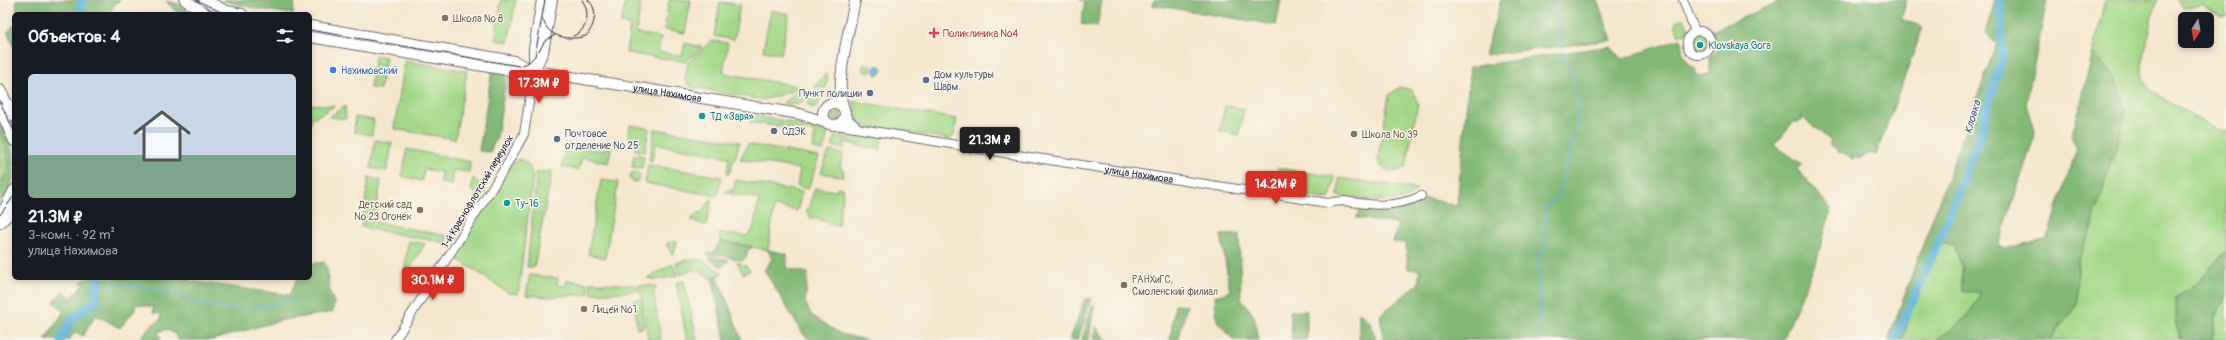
<!DOCTYPE html>
<html lang="ru">
<head>
<meta charset="utf-8">
<style>
	:root { --surface:#171b24; --page:#20242c; --text:#f1f3f6; --muted:#9ea1a6; --accent:#d93025 }
	body { margin:0; font-family:Pangolin,sans-serif; background:var(--page); color:var(--text); height:100vh; display:flex; flex-direction:column; font-size:15px; white-space:nowrap }
	* { box-sizing:border-box; margin:0 }
	p { font-size:13px; color:var(--muted) }
	.icon { flex:none; width:22px; height:22px; fill:none; stroke:currentColor; stroke-width:2; stroke-linecap:round; stroke-linejoin:round }
	.map { position:relative; flex:1; overflow:hidden }
	.details { position:absolute; left:12px; top:12px; width:300px; height:268px; display:flex; flex-direction:column; background:var(--surface); border-radius:6px; box-shadow:0 2px 6px #0003 }
	.details>* { flex:none }
	.needle { width:26px; rotate:191deg }
	.fabs { position:absolute; left:2178px; top:12px; display:grid; gap:8px }
	.fabs a { display:grid; place-items:center; width:36px; height:36px; border-radius:6px; background:var(--surface); box-shadow:0 2px 6px #0003; font-size:20px }
	.price { position:absolute; translate:-50% -34px; padding:0 9px; border-radius:4px; background:var(--accent); color:#fff; font-size:13px; line-height:26px; filter:drop-shadow(0 1px 2px #0008) }
	.price::after { content:''; position:absolute; left:50%; top:24px; width:12px; height:9px; margin-left:-6px; background:inherit; clip-path:polygon(0 0,100% 0,50% 100%) }
	.price.on { background:#222; color:#fff }
	ul { padding:0; list-style:none }
	li { display:grid; align-content:center; gap:8px; height:212px; padding:0 16px }
	li span { display:grid; place-items:center; height:124px; border-radius:6px; color:#555 }
	li>.icon { margin-inline-start:auto }
	span .icon { width:72px; height:72px; fill:#fffc; stroke-width:1 }
	li b { font-size:17px }
	h2 { display:flex; justify-content:space-between; align-items:center; height:48px; padding:0 16px; font-size:17px }
	.map>svg:first-child { display:block }
	.green { fill:#a3d787; stroke:#627c61 }
	.forest { fill:#82b874; stroke:#526d58 }
	.water { fill:#5eb2da; stroke:#406a8a }
	.lines { fill:none; stroke-linecap:round; stroke-linejoin:round }
	.stream { stroke:#5eb2da; stroke-width:1.5 }
	.river { stroke:#5eb2da; stroke-width:9 }
	.minor-casing { stroke:#6c676e; stroke-width:10 }
	.major-casing { stroke:#6c676e; stroke-width:12 }
	.minor { stroke:#fff; stroke-width:8 }
	.major { stroke:#fff; stroke-width:10 }
	.tram { stroke:#22223b; stroke-width:1 }
	.education-dot { fill:#8d6e63; stroke:#fbf7ec; stroke-width:1.5 }
	.health-dot { fill:#e0444e; stroke:#fbf7ec; stroke-width:1.5 }
	.culture-dot { fill:#0f9aa8; stroke:#fbf7ec; stroke-width:1.5 }
	.shop-dot { fill:#3f7fe0; stroke:#fbf7ec; stroke-width:1.5 }
	.service-dot { fill:#5c6f8a; stroke:#fbf7ec; stroke-width:1.5 }
	.labels { text-anchor:middle; stroke-width:3; stroke-linejoin:round; paint-order:stroke }
	.education-label { font-size:10px; fill:#785e54; stroke:#fbf7ec; text-anchor:start }
	.health-label { font-size:10px; fill:#be3a42; stroke:#fbf7ec; text-anchor:start }
	.culture-label { font-size:10px; fill:#0d838f; stroke:#fbf7ec; text-anchor:start }
	.shop-label { font-size:10px; fill:#366cbe; stroke:#fbf7ec; text-anchor:start }
	.service-label { font-size:10px; fill:#4e5e75; stroke:#fbf7ec; text-anchor:start }
	.street-label { font-size:10px; fill:#22223b; stroke:#fbf7ec }
	.water-label { font-size:11px; font-style:italic; fill:#3a5c7b; stroke:#fbf7ec }
</style>
</head>
<body>
<div class="map">
<svg width="2226" height="340" viewBox="0 0 2226 340">
	<rect width="100%" height="100%" fill="#fbf7ec"/>
	<filter id="ink" filterUnits="userSpaceOnUse"><feTurbulence type="fractalNoise" baseFrequency=".025" numOctaves="2"/><feDisplacementMap in="SourceGraphic" scale="8" xChannelSelector="R" yChannelSelector="G"/><feConvolveMatrix kernelMatrix="1 2 1 2 8 2 1 2 1" color-interpolation-filters="sRGB"/></filter>
	<filter id="wash" filterUnits="userSpaceOnUse"><feTurbulence type="fractalNoise" baseFrequency=".012" numOctaves="4" result="noise"/><feDisplacementMap in="SourceGraphic" scale="16" xChannelSelector="R" yChannelSelector="G"/><feGaussianBlur stdDeviation="0.9" result="paint"/><feColorMatrix in="noise" values="0 0 0 0 0 0 0 0 0 0 0 0 0 0 0 0 0 1.4 0 .05"/><feComposite in="paint" operator="in"/></filter>
	<g filter="url(#wash)">
		<rect width="100%" height="100%" fill="#f5e7ce"/>
		<g class="green">
			<path d="M501,0H516L508,42L495,40Z"/>
			<path d="M626,0L641,2L636,33L661,38L658,52L682,56L685,43L702,47L686,62L626,53L630,26L621,23Z"/>
			<path d="M669,0H691L685,33L664,30Z"/>
			<path d="M2105,0H2159L2152,15L2142,67L2143,78L2150,90L2216,129L2226,131V251L2198,282L2176,298V324L2180,340H2050L2077,304L2078,260L2093,224L2109,168L2118,143L2117,81L2093,52Z"/>
			<path d="M2175,0H2226V17H2221L2203,5L2183,7Z"/>
			<path d="M720,2L740,5L734,40L714,36Z"/>
			<path d="M771,10L789,14L781,54L763,51Z"/>
			<path d="M1684,19L1688,28L1687,33L1678,34L1675,25L1677,20Z"/>
			<circle cx="1700" cy="42" r="10"/>
			<path d="M714,41L728,43L723,73L797,86L798,89L763,100L691,87L685,80L688,63L710,42Z"/>
			<path d="M375,55L386,57L380,89L370,88Z"/>
			<path d="M405,61L467,71L455,139L394,129Z"/>
			<circle cx="867" cy="68" r="4.5"/>
			<path d="M825,74L828,75L826,88L814,87Z"/>
			<path d="M1400,87L1412,90L1418,103L1406,166C1397,174 1388,173 1380,165L1378,159L1389,95Z"/>
			<path d="M805,91L806,93L805,99L797,105L783,103L791,96Z"/>
			<path d="M811,91L824,93L817,106L812,108L808,105Z"/>
			<path d="M853,101L957,119L954,136L950,139L859,125Z"/>
			<path d="M310,104L334,106L316,117H312L310,126Z"/>
			<circle cx="834" cy="113" r="7"/>
			<path d="M345,106L346,119L329,117Z"/>
			<path d="M1225,106L1244,109L1239,135L1220,131Z"/>
			<path d="M751,115L800,124L828,132L823,151L813,149L815,132L750,122Z"/>
			<path d="M355,117L374,120L372,135L354,132Z"/>
			<path d="M630,125L649,128L645,152L635,150L637,140L628,137Z"/>
			<path d="M0,129C8,143 12,171 0,184Z"/>
			<path d="M655,129L740,142L729,174H727L729,157L656,144L652,161L649,160Z"/>
			<path d="M846,133L844,149L832,146L836,136Z"/>
			<path d="M849,133L882,138L880,150L847,143Z"/>
			<path d="M375,140L392,143L387,171L371,168Z"/>
			<path d="M606,142L612,144L608,163L582,157L579,170L562,167L566,144L604,151Z"/>
			<path d="M748,144L819,157L808,189L797,186L800,169L740,159Z"/>
			<path d="M407,149L470,162L469,172L453,170L451,185L440,183L441,172L424,169L422,181L402,176Z"/>
			<path d="M829,151L843,154L840,168L844,170L843,177L821,173Z"/>
			<path d="M634,154L644,156L642,168L632,167Z"/>
			<path d="M520,159L528,164L533,176L518,294L509,293L453,256L507,171L515,161Z"/>
			<path d="M648,165L722,177L717,196L645,183Z"/>
			<path d="M1278,168L1335,177L1330,198L1326,199L1273,191Z"/>
			<path d="M552,171L534,267H527L537,172Z"/>
			<circle cx="635" cy="177" r="5"/>
			<path d="M369,177L381,181L374,222L448,236L445,243L361,227Z"/>
			<path d="M473,178L486,190L482,197L471,190Z"/>
			<path d="M1339,178L1417,189L1405,200L1369,201L1338,196Z"/>
			<path d="M601,180L618,182L605,258L588,254Z"/>
			<path d="M735,180L802,192L797,211L774,206L768,250L720,241V233L746,236L753,230L759,199L726,193L727,190H734Z"/>
			<path d="M837,187L842,188L843,195L838,226L810,217L807,212L815,188L836,191Z"/>
			<path d="M712,199L706,225L692,221L693,216L703,211L710,200Z"/>
			<path d="M408,241L425,244L409,270L405,268Z"/>
			<path d="M675,241L677,242L674,253L672,254L666,244Z"/>
			<path d="M1933,241L1954,245L1962,267V291H1980L1978,302L1956,327L1936,340H1902Z"/>
			<path d="M691,259L702,260L723,273L712,278L694,269L680,275L676,263Z"/>
			<path d="M737,262L746,266L750,271L743,274Z"/>
			<path d="M673,264L677,276L656,280L647,278Z"/>
			<path d="M530,275L558,278L557,285L566,286L567,280L587,283L589,294L549,297L526,295Z"/>
			<path d="M684,281L697,340H687L676,283Z"/>
			<path d="M590,282L634,285L633,291L592,294Z"/>
			<path d="M637,285L655,286L656,290H653L661,340H648L641,291H636Z"/>
			<path d="M2226,296V340H2212L2215,316Z"/>
			<path d="M641,299L643,328L637,329L634,300Z"/>
		</g>
		<g class="forest">
			<path d="M16,0H120L115,4L109,14H17Z"/>
			<path d="M222,0H295L293,14L257,9Z"/>
			<path d="M1080,0H1102L1097,27L1081,24L1085,1Z"/>
			<path d="M1154,0H1281L1276,25L1153,5Z"/>
			<path d="M1501,0H1597L1612,40L1485,55Z"/>
			<path d="M1783,0H1907L1901,19L1923,27L1876,155L1871,153L1858,159L1857,157L1852,159L1843,152L1840,153L1829,144L1831,141L1803,118L1798,122H1793L1774,145L1802,164L1797,169L1831,209L1817,259L1783,340H1383L1380,315L1418,284L1420,270L1408,269L1406,243L1393,242L1398,224L1356,218L1362,207L1417,205L1424,198L1457,206L1470,67L1611,46L1621,59L1681,39C1682,53 1683,60 1695,68L1697,76L1710,74V55L1719,50L1712,31Z"/>
			<path d="M1992,0H2047L2026,104L2035,135L1998,246L2005,249L2047,238L2077,149L2071,136L2080,107L2093,52L2117,81L2125,110L2118,143L2109,168L2093,224L2078,260L2077,304L2050,340H1936C1954,328 1977,313 1980,292H1962V267L1954,245L1934,241L1902,340H1888L1997,43L1993,41L1985,32L1995,1Z"/>
			<path d="M166,1L179,4L191,14H184L181,11L176,12Z"/>
			<path d="M14,25V47L7,32Z"/>
			<path d="M492,70L507,72L497,137L490,152L479,151Z"/>
			<path d="M0,121C14,146 22,179 0,203V184C17,166 0,140 0,121Z"/>
			<path d="M1239,234L1241,298L1254,316L1259,340H1234L1217,321L1215,296L1230,292L1221,235Z"/>
			<path d="M720,241L753,247L747,251V255L743,261L721,255H706L715,251Z"/>
			<path d="M768,250L787,254V268L808,273L805,302L811,315L841,334L867,340H810L803,334L764,270L772,259Z"/>
			<path d="M2226,251V296L2215,316L2212,340H2180L2176,324V298L2198,282Z"/>
			<path d="M711,257L729,260L722,267L708,258Z"/>
			<path d="M324,262C332,274 325,288 334,301L333,312L278,321L212,340H178L174,333L166,329L158,332L161,340H139L150,326L161,319V314L153,313V307L136,304L134,311L120,328L96,315L83,336L76,332L70,338L72,340H45L64,311L54,302L63,291L72,298L83,285L80,282L88,278H190L189,281L289,295L298,278H310V264Z"/>
			<path d="M717,275L742,340H725L712,278Z"/>
			<path d="M1091,298L1078,340H1070L1085,299Z"/>
			<path d="M1175,305L1187,306L1178,340H1170Z"/>
			<path d="M1092,306H1094L1089,340H1082Z"/>
			<path d="M1290,311H1307V340H1292Z"/>
			<path d="M1359,312L1371,323L1376,340H1359Z"/>
			<path d="M1095,326L1107,340H1094Z"/>
		</g>
		<circle class="water" cx="878" cy="70" r="4.5"/>
		<g class="lines">
			<g class="stream">
				<path d="M1552,0L1561,47"/>
				<path d="M97,285C117,285 136,285 155,289C177,294 195,305 219,307C245,310 269,306 295,300"/>
				<path d="M1537,340C1541,310 1543,286 1535,256L1543,253C1546,238 1544,224 1545,208L1559,195L1580,107L1573,75L1563,59L1562,52"/>
			</g>
			<g class="river">
				<path d="M80,14L82,0"/>
				<path d="M1942,235L1979,138L2003,53L2000,0"/>
				<path d="M61,340L71,320L95,302L98,278"/>
				<path d="M1895,340L1939,240"/>
			</g>
		</g>
	</g>
	<g filter="url(#ink)">
		<g class="lines">
			<g class="minor-casing">
				<g id="minor">
					<path d="M1683,0L1695,31"/>
					<circle cx="1699" cy="43" r="12"/>
					<path d="M845,112L849,120L857,127"/>
					<path id="s1" d="M837,125L1017,155L1328,203C1345,199 1352,203 1368,204C1387,206 1404,204 1421,196"/>
					<path d="M395,340L508,163L524,134L534,71"/>
				</g>
			</g>
			<g class="major-casing">
				<g id="major">
					<path d="M185,0L206,14"/>
					<path d="M204,0L227,11L242,14"/>
					<path d="M310,26L514,61L532,70"/>
					<path id="s2" d="M310,37L513,71H534L800,114L827,123"/>
					<path d="M534,69V49L542,0"/>
					<path d="M534,71L543,52L552,0"/>
					<path d="M0,90L14,116"/>
					<circle cx="834" cy="114" r="11"/>
					<path d="M0,109L14,141"/>
					<path d="M844,109C834,84 850,28 855,0"/>
					<path d="M0,212L5,208L14,190"/>
					<path d="M0,223L14,209"/>
				</g>
			</g>
			<use href="#minor" class="minor"/>
			<use href="#major" class="major"/>
			<g class="tram">
				<path d="M196,0L225,14"/>
				<path d="M543,19C547,38 570,41 586,36C595,26 599,9 588,0"/>
				<path d="M310,30L519,66L528,63L535,56L545,0"/>
				<path d="M573,36C588,31 591,12 582,0"/>
				<path d="M539,51L545,41L555,35"/>
				<path d="M0,102L14,131"/>
				<path d="M0,215L14,196"/>
			</g>
		</g>
	</g>
	<g class="education-dot">
		<circle cx="445" cy="18" r="4"/>
		<circle cx="1354" cy="134" r="4"/>
		<circle cx="420" cy="210" r="4"/>
		<circle cx="1124" cy="285" r="4"/>
		<circle cx="584" cy="309" r="4"/>
	</g>
	<path class="health-dot" d="M932 27h4v4h4v4h-4v4h-4v-4h-4v-4h4z"/>
	<g class="culture-dot">
		<circle cx="1700" cy="45" r="4"/>
		<circle cx="702" cy="116" r="4"/>
		<circle cx="507" cy="203" r="4"/>
	</g>
	<circle class="shop-dot" cx="333" cy="70" r="4"/>
	<g class="service-dot">
		<circle cx="926" cy="80" r="4"/>
		<circle cx="870" cy="93" r="4"/>
		<circle cx="774" cy="131" r="4"/>
		<circle cx="557" cy="139" r="4"/>
	</g>
	<g class="labels">
		<g class="education-label">
			<text x="453" y="22">Школа № 8</text>
			<text x="1362" y="138">Школа № 39</text>
			<text x="412" y="208" text-anchor="end">Детский сад<tspan x="412" dy="12">№ 23 Огонёк</tspan></text>
			<text x="1132" y="283">РАНХиГС,<tspan x="1132" dy="12">Смоленский филиал</tspan></text>
			<text x="592" y="313">Лицей №1</text>
		</g>
		<g class="health-label">
			<text x="943" y="37">Поликлиника №4</text>
		</g>
		<g class="culture-label">
			<text x="1708" y="49">Klovskaya Gora</text>
			<text x="710" y="120">ТД «Заря»</text>
			<text x="515" y="207">Ту-16</text>
		</g>
		<g class="shop-label">
			<text x="341" y="74">Нахимовский</text>
		</g>
		<g class="service-label">
			<text x="934" y="78">Дом культуры<tspan x="934" dy="12">Шарм</tspan></text>
			<text x="862" y="97" text-anchor="end">Пункт полиции</text>
			<text x="782" y="135">СДЭК</text>
			<text x="565" y="137">Почтовое<tspan x="565" dy="12">отделение № 25</tspan></text>
		</g>
		<g class="street-label">
			<text dy="4" stroke="none"><textPath href="#s2" startOffset="362">улица Нахимова</textPath></text>
			<text dy="4" stroke="none"><textPath href="#s1" startOffset="306">улица Нахимова</textPath></text>
			<text transform="translate(477 191) rotate(-59)" y="4">1-й Краснофлотский переулок</text>
		</g>
		<g class="water-label">
			<text transform="translate(1972 117) rotate(-74)" y="4">Кловка</text>
		</g>
	</g>
</svg>
<div class="fabs">
<a><svg class="needle" viewBox="-14 -14 28 28"><path d="M0-13l5 13h-10z" fill="#e53935"/><path d="M0 13l5-13h-10z" fill="#9ea1a6"/></svg></a>
</div>
<b class="price" style="left:539px;top:104px">17.3M ₽</b>
<b class="price on" style="left:990px;top:161px">21.3M ₽</b>
<b class="price" style="left:1276px;top:205px">14.2M ₽</b>
<b class="price" style="left:433px;top:301px">30.1M ₽</b>
<section class="details">
<h2>Объектов: 4<svg class="icon" aria-label="filters" viewBox="0 0 24 24"><path d="M4 7h16M4 17h16"/><circle cx="9" cy="7" r="2"/><circle cx="15" cy="17" r="2"/></svg></h2>
<ul>
<li><span style="background:linear-gradient(#c9d6e8 65%,#7fa58c 0)"><svg class="icon" aria-label="home" viewBox="0 0 24 24"><path d="M3 11l9-7 9 7M6 9v11h12V9"/></svg></span><div><b>21.3M ₽</b><p>3-комн. · 92 m²</p><p>улица Нахимова</p></div></li>
</ul>
</section>
</div>
</body>
</html>
